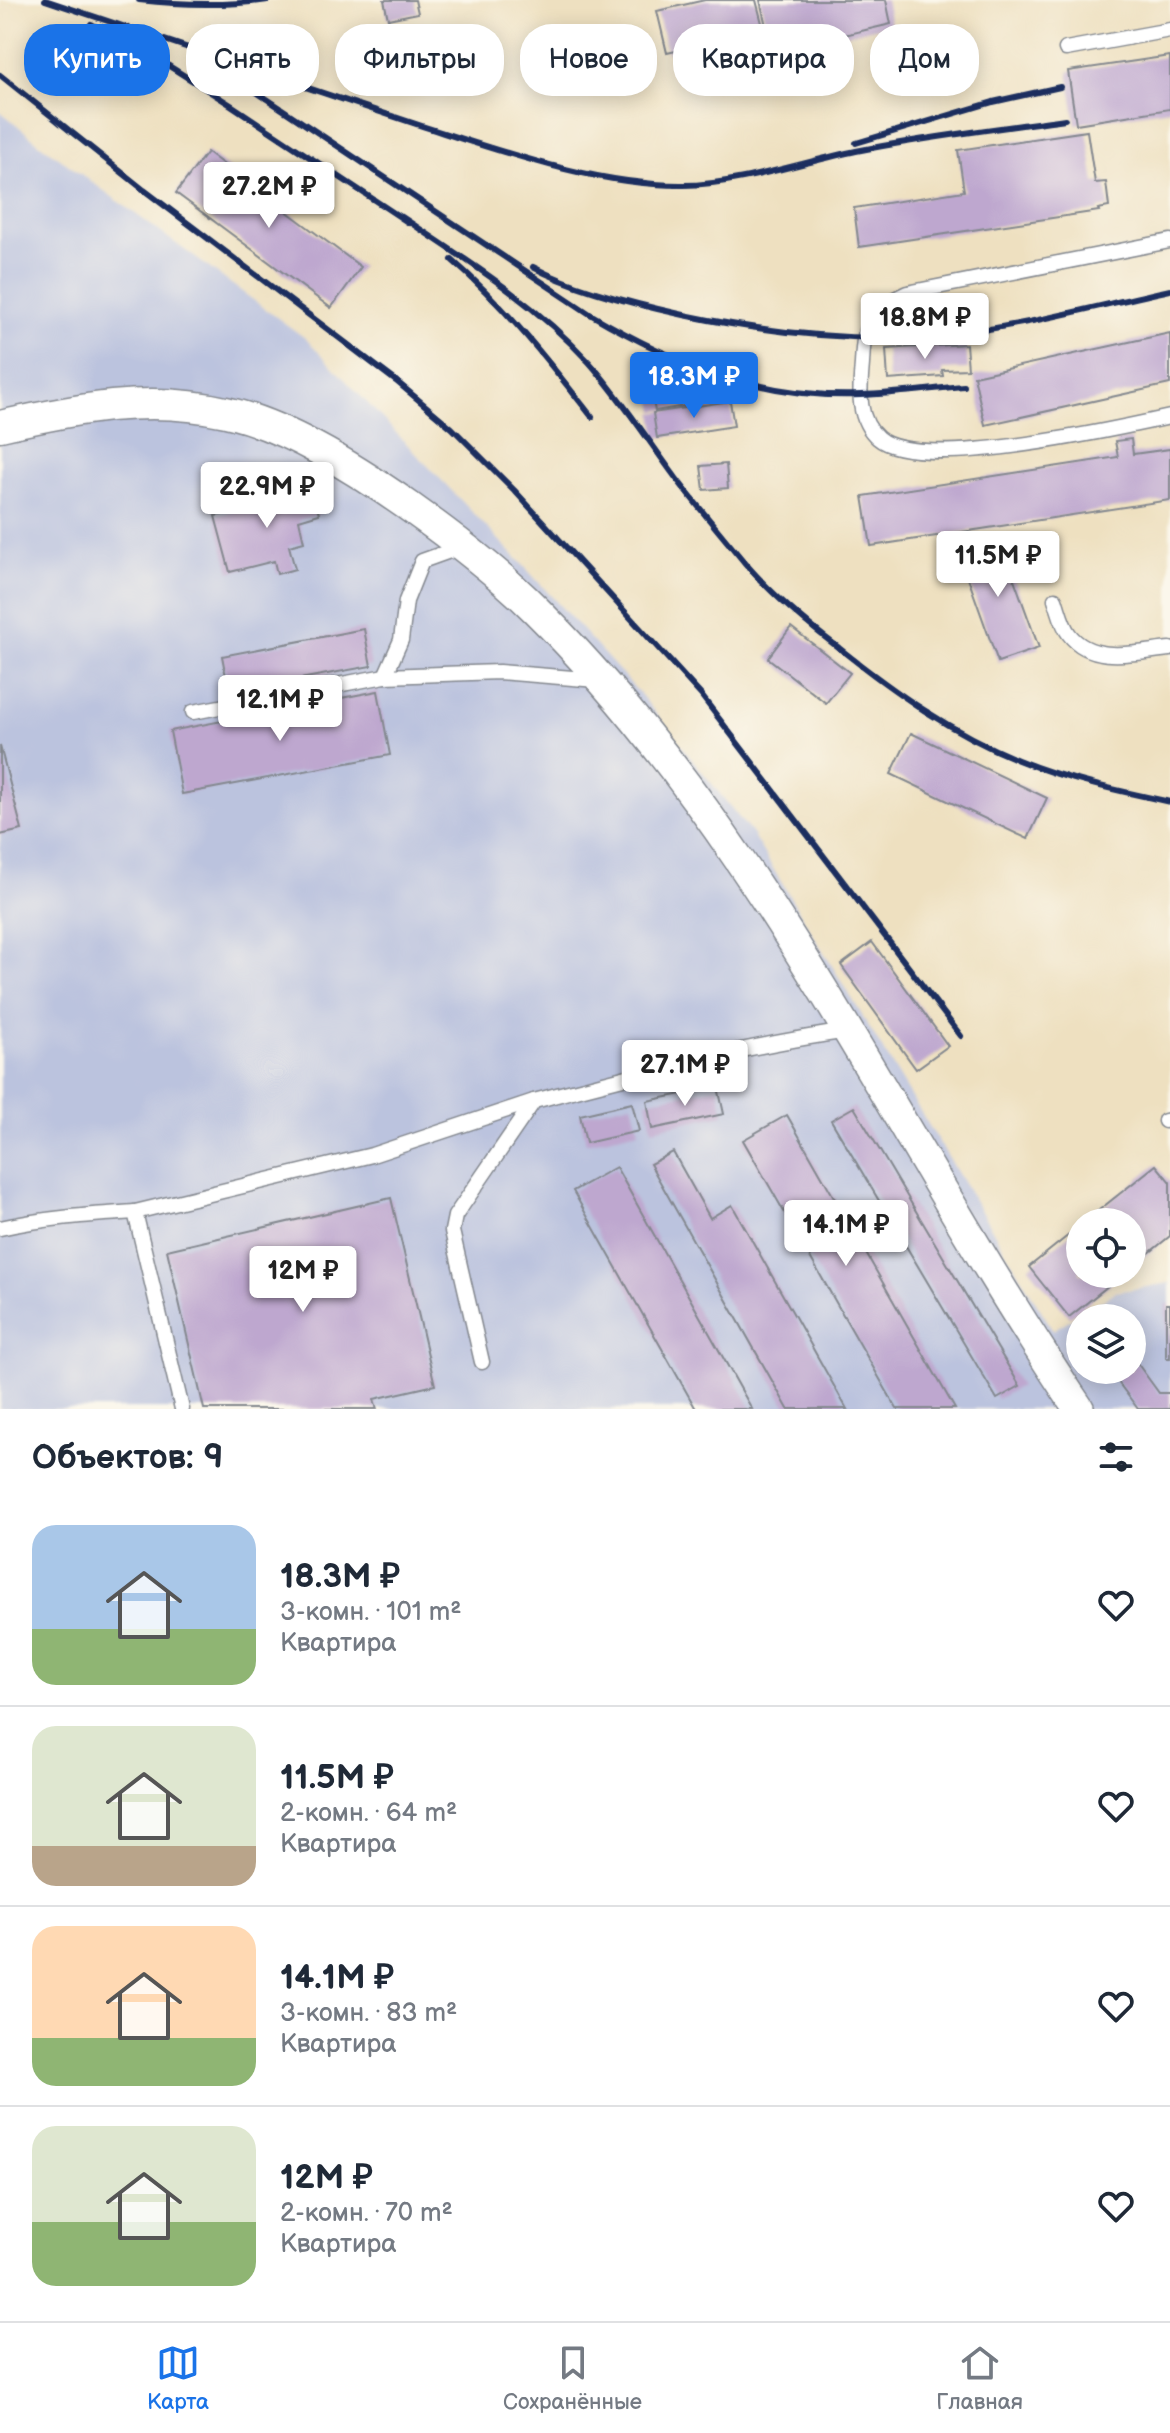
<!DOCTYPE html>
<html lang="ru">
<head>
<meta charset="utf-8">
<style>
	:root { --surface:#fff; --page:#f2f2f3; --text:#1f2937; --muted:#747a83; --line:#e0e1e3; --accent:#1a73e8 }
	body { margin:0; font-family:"Balsamiq Sans",sans-serif; background:var(--page); color:var(--text); height:100vh; display:flex; flex-direction:column; font-size:30px; white-space:nowrap }
	* { box-sizing:border-box; margin:0 }
	p { font-size:26px; color:var(--muted) }
	.icon { flex:none; width:44px; height:44px; fill:none; stroke:currentColor; stroke-width:2; stroke-linecap:round; stroke-linejoin:round }
	.map { position:relative; height:1409px; overflow:hidden }
	.drawer { display:flex; flex-direction:column; background:var(--surface); flex:1 }
	.drawer>* { flex:none }
	.banner { position:absolute; left:24px; top:24px; width:1122px; height:72px; display:flex; gap:16px }
	.controls { position:absolute; left:1066px; top:1208px; display:grid; gap:16px }
	.controls a { display:grid; place-items:center; width:80px; height:80px; border-radius:50%; background:var(--surface); box-shadow:0 4px 20px #0003; font-size:40px }
	.price { position:absolute; translate:-50% -68px; padding:0 18px; border-radius:8px; background:#fff; color:#222; font-size:26px; line-height:52px; filter:drop-shadow(0 2px 4px #0008) }
	.price::after { content:''; position:absolute; left:50%; top:48px; width:24px; height:18px; margin-left:-12px; background:inherit; clip-path:polygon(0 0,100% 0,50% 100%) }
	.price.current { background:var(--accent); color:#fff }
	ul { padding:0; list-style:none }
	li { display:flex; align-items:center; gap:24px; height:200px; padding:0 32px }
	li+li { border-top:2px solid var(--line) }
	li span { display:grid; place-items:center; flex:none; width:224px; height:160px; border-radius:24px; color:#555 }
	li>.icon { margin-inline-start:auto }
	span .icon { width:96px; height:96px; fill:#fffc; stroke-width:1 }
	li b { font-size:34px }
	h2 { display:flex; justify-content:space-between; align-items:center; height:96px; padding:0 32px; font-size:34px }
	.tag { padding:0 28px; border-radius:32px; background:var(--surface); box-shadow:0 4px 20px #0003; font-size:28px; line-height:72px }
	.tag.current { background:var(--accent); color:#fff }
	.menu { display:flex; justify-content:space-around; align-items:center; height:112px; border-top:2px solid var(--line); background:var(--surface); font-size:22px; color:var(--muted) }
	.menu a { display:grid; justify-items:center; gap:4px }
	.menu .current { color:var(--accent) }
	.map>svg:first-child { display:block }
	.industrial { fill:#bbc3de; fill-rule:evenodd }
	.building { fill:#bea7cf }
	.lines { fill:none; stroke-linecap:round; stroke-linejoin:round }
	.service-casing { stroke:#84888f; stroke-width:17 }
	.minor-casing { stroke:#84888f; stroke-width:33 }
	.service { stroke:#fff; stroke-width:14 }
	.minor { stroke:#fff; stroke-width:30 }
	.rail { stroke:#1b2f5e; stroke-width:6 }
</style>
</head>
<body>
<div class="map">
<svg width="1170" height="1409" viewBox="0 0 1170 1409">
	<rect width="100%" height="100%" fill="#fbf7ec"/>
	<filter id="ink" filterUnits="userSpaceOnUse"><feTurbulence type="fractalNoise" baseFrequency=".0125" numOctaves="2"/><feDisplacementMap in="SourceGraphic" scale="16" xChannelSelector="R" yChannelSelector="G"/><feConvolveMatrix kernelMatrix="1 2 1 2 8 2 1 2 1" color-interpolation-filters="sRGB"/></filter>
	<filter id="wash" filterUnits="userSpaceOnUse"><feTurbulence type="fractalNoise" baseFrequency=".006" numOctaves="4" result="noise"/><feDisplacementMap in="SourceGraphic" scale="32" xChannelSelector="R" yChannelSelector="G"/><feGaussianBlur stdDeviation="1.8" result="paint"/><feColorMatrix in="noise" values="0 0 0 0 0 0 0 0 0 0 0 0 0 0 0 0 0 1.4 0 .05"/><feComposite in="paint" operator="in"/></filter>
	<g filter="url(#wash)">
		<rect width="100%" height="100%" fill="#eee0c0"/>
		<path class="industrial" d="M0,111L40,144L305,338L523,565L641,695L752,834L1053,1330L1115,1292L1170,1283V1409H0ZM1080,1318H1132V1370H1080Z"/>
		<g id="blocks">
			<g class="building">
				<path d="M384,0H415L418,13L388,19Z"/>
				<path d="M705,0H756L764,31L667,53L657,11Z"/>
				<path d="M760,0H886L891,24L772,52Z"/>
				<path d="M1170,56V109L1076,124L1068,71Z"/>
				<path d="M1087,131L1095,183L1106,182L1109,207L1098,209L1099,211L859,247L854,208L964,191L958,150Z"/>
				<path d="M207,152L361,267L331,308L176,193Z"/>
				<path d="M1170,333V384L985,425L974,376Z"/>
				<path d="M966,344L968,369L942,370L943,376L888,380L886,349Z"/>
				<path d="M688,385L691,405L655,411L651,392Z"/>
				<path d="M730,401L734,426L657,438L653,413Z"/>
				<path d="M1131,439L1133,454L1170,449V500L871,546L863,496L1118,457L1115,441Z"/>
				<path d="M726,464L728,488L704,490L701,466Z"/>
				<path d="M311,482L319,514L299,520L304,542L289,546L295,569L277,574L274,561L230,572L215,516L288,498L285,488Z"/>
				<path d="M998,535L1039,648L998,662L958,550Z"/>
				<path d="M791,627L850,673L826,703L768,658Z"/>
				<path d="M364,629L371,666L229,692L222,656Z"/>
				<path d="M378,691L390,755L182,794L170,731Z"/>
				<path d="M911,733L1047,798L1028,839L891,774Z"/>
				<path d="M0,746L22,830L0,835Z"/>
				<path d="M872,942L948,1046L916,1069L841,965Z"/>
				<path d="M718,1087L724,1114L652,1129L647,1101Z"/>
				<path d="M632,1103L639,1131L586,1143L580,1115Z"/>
				<path d="M854,1107L1020,1386L997,1399L831,1120Z"/>
				<path d="M787,1115L955,1409H897L743,1140Z"/>
				<path d="M673,1152L710,1218L732,1205L847,1409H788L650,1164Z"/>
				<path d="M1156,1165L1170,1182V1236L1132,1267V1222H1084Z"/>
				<path d="M616,1167L752,1409H696L573,1191Z"/>
				<path d="M391,1198L435,1385L374,1399L377,1409H204L167,1250Z"/>
				<path d="M1080,1226V1274H1123L1069,1317L1029,1267Z"/>
				<rect x="1166" y="1304" width="4" height="54"/>
				<path d="M1132,1356L1159,1393H1170V1409H1138L1109,1370H1132Z"/>
			</g>
		</g>
	</g>
	<g filter="url(#ink)">
		<use href="#blocks" fill-opacity="0" stroke="#84888f" stroke-width="2"/>
		<g class="lines">
			<g class="service-casing">
				<g id="service">
					<path d="M1066,49L1170,30"/>
					<path d="M1170,241L907,293C868,311 864,322 862,364C860,389 856,419 878,438C918,473 1116,429 1170,417"/>
					<path d="M1055,599C1059,610 1062,625 1069,634C1092,665 1138,652 1170,649"/>
					<path d="M385,676L401,640L406,601L422,561L461,547"/>
					<path d="M193,712L385,676L499,672L597,680"/>
					<path d="M1165,1121L1170,1120"/>
					<path d="M0,1228C45,1218 89,1215 135,1212"/>
					<path d="M482,1362L452,1231L455,1216L534,1101C638,1074 741,1046 848,1031"/>
					<path d="M182,1409L135,1212L372,1155L534,1101"/>
				</g>
			</g>
			<g class="minor-casing">
				<path id="minor" d="M0,426C75,409 149,394 226,412C285,425 357,470 407,505C452,537 497,571 535,609C767,839 898,1142 1079,1409"/>
			</g>
			<use href="#service" class="service"/>
			<use href="#minor" class="minor"/>
			<g class="rail">
				<path d="M45,0C170,41 294,84 419,125C500,151 598,186 684,185C736,185 803,162 856,151C925,137 996,129 1065,119"/>
				<path d="M139,0C182,5 225,6 268,0"/>
				<path d="M91,24L169,66L231,105L409,223"/>
				<path d="M211,65L246,85L590,314C675,364 761,399 861,395C896,394 930,389 964,386"/>
				<path d="M0,75L144,190L396,381L452,428L514,490L701,695L961,1036"/>
				<path d="M856,143L993,102L1060,87"/>
				<path d="M402,217C468,261 535,303 589,362C621,398 647,439 676,478C698,507 722,535 745,563C772,595 806,623 839,648C894,692 952,733 1018,760C1067,780 1119,791 1170,802"/>
				<path d="M452,260C505,306 549,362 592,417"/>
				<path d="M533,267C574,289 638,305 684,315C765,332 848,342 931,336C1012,330 1091,307 1170,290"/>
			</g>
		</g>
	</g>
</svg>
<div class="controls">
<a><svg class="icon" aria-label="locate" viewBox="0 0 24 24"><circle cx="12" cy="12" r="6"/><path d="M12 2v4M12 18v4M2 12h4M18 12h4"/></svg></a>
<a><svg class="icon" aria-label="layers" viewBox="0 0 24 24"><path d="M12 4l9 5-9 5-9-5zM3 14l9 5 9-5"/></svg></a>
</div>
<b class="price" style="left:269px;top:230px">27.2M ₽</b>
<b class="price" style="left:925px;top:361px">18.8M ₽</b>
<b class="price current" style="left:694px;top:420px">18.3M ₽</b>
<b class="price" style="left:267px;top:530px">22.9M ₽</b>
<b class="price" style="left:998px;top:599px">11.5M ₽</b>
<b class="price" style="left:280px;top:743px">12.1M ₽</b>
<b class="price" style="left:685px;top:1108px">27.1M ₽</b>
<b class="price" style="left:846px;top:1268px">14.1M ₽</b>
<b class="price" style="left:303px;top:1314px">12M ₽</b>
<div class="banner">
<a class="tag current">Купить</a>
<a class="tag">Снять</a>
<a class="tag">Фильтры</a>
<a class="tag">Новое</a>
<a class="tag">Квартира</a>
<a class="tag">Дом</a>
</div>
</div>
<section class="drawer">
<h2>Объектов: 9<svg class="icon" aria-label="filters" viewBox="0 0 24 24"><path d="M4 7h16M4 17h16"/><circle cx="9" cy="7" r="2"/><circle cx="15" cy="17" r="2"/></svg></h2>
<ul>
<li><span style="background:linear-gradient(#a9c7e8 65%,#8fb573 0)"><svg class="icon" aria-label="home" viewBox="0 0 24 24"><path d="M3 11l9-7 9 7M6 9v11h12V9"/></svg></span><div><b>18.3M ₽</b><p>3-комн. · 101 m²</p><p>Квартира</p></div><svg class="icon" aria-label="heart" viewBox="0 0 24 24"><path d="M12 20l-8-8c-3-5 5-10 8-4 3-6 11-1 8 4z"/></svg></li>
<li><span style="background:linear-gradient(#dfe7d0 75%,#b9a48a 0)"><svg class="icon" aria-label="home" viewBox="0 0 24 24"><path d="M3 11l9-7 9 7M6 9v11h12V9"/></svg></span><div><b>11.5M ₽</b><p>2-комн. · 64 m²</p><p>Квартира</p></div><svg class="icon" aria-label="heart" viewBox="0 0 24 24"><path d="M12 20l-8-8c-3-5 5-10 8-4 3-6 11-1 8 4z"/></svg></li>
<li><span style="background:linear-gradient(#ffd9b3 70%,#8fb573 0)"><svg class="icon" aria-label="home" viewBox="0 0 24 24"><path d="M3 11l9-7 9 7M6 9v11h12V9"/></svg></span><div><b>14.1M ₽</b><p>3-комн. · 83 m²</p><p>Квартира</p></div><svg class="icon" aria-label="heart" viewBox="0 0 24 24"><path d="M12 20l-8-8c-3-5 5-10 8-4 3-6 11-1 8 4z"/></svg></li>
<li><span style="background:linear-gradient(#dfe7d0 60%,#8fb573 0)"><svg class="icon" aria-label="home" viewBox="0 0 24 24"><path d="M3 11l9-7 9 7M6 9v11h12V9"/></svg></span><div><b>12M ₽</b><p>2-комн. · 70 m²</p><p>Квартира</p></div><svg class="icon" aria-label="heart" viewBox="0 0 24 24"><path d="M12 20l-8-8c-3-5 5-10 8-4 3-6 11-1 8 4z"/></svg></li>
</ul>
</section>
<nav class="menu">
<a class="current"><svg class="icon" aria-label="map" viewBox="0 0 24 24"><path d="M3 6l6-2 6 2 6-2v14l-6 2-6-2-6 2zM9 4v14M15 6v14"/></svg>Карта</a>
<a><svg class="icon" aria-label="saved" viewBox="0 0 24 24"><path d="M7 4h10v16l-5-4-5 4z"/></svg>Сохранённые</a>
<a><svg class="icon" aria-label="home" viewBox="0 0 24 24"><path d="M3 11l9-7 9 7M6 9v11h12V9"/></svg>Главная</a>
</nav>
</body>
</html>
